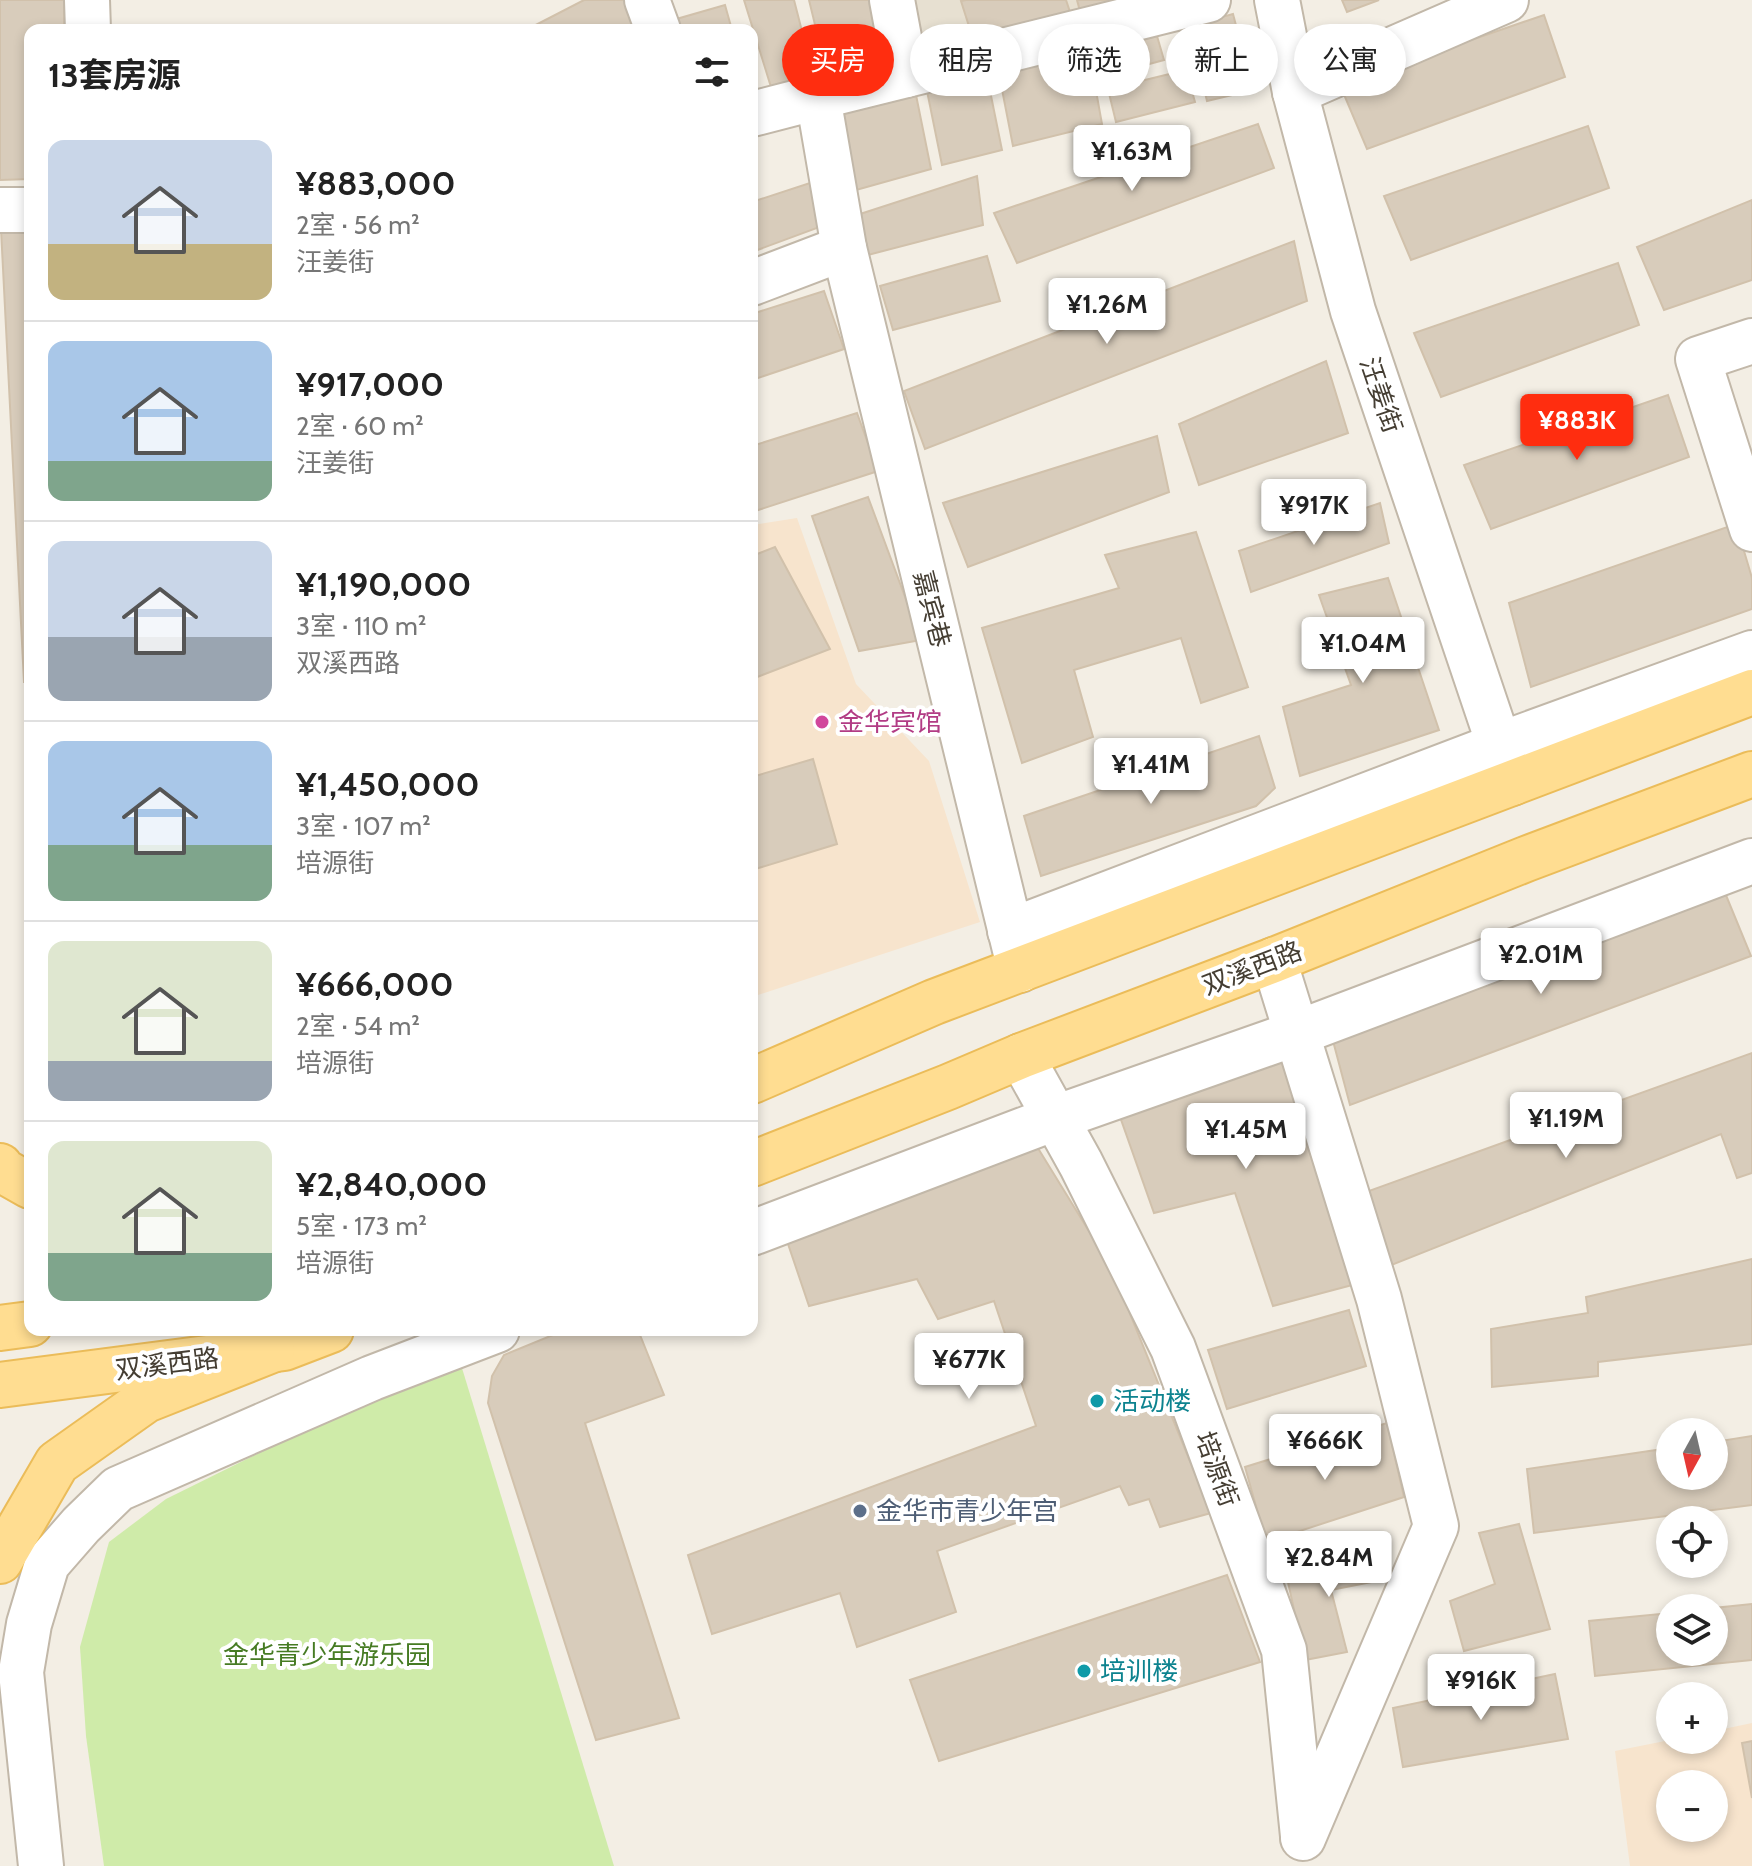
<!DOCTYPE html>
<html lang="zh">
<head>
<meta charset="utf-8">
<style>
	:root { --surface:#fff; --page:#f6f6f6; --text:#222; --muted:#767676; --line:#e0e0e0; --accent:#ff2d0f }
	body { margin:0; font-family:Cabin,"Noto Sans SC",sans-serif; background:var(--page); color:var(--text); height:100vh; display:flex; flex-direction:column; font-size:30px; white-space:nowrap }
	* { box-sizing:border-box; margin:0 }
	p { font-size:26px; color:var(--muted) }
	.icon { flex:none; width:44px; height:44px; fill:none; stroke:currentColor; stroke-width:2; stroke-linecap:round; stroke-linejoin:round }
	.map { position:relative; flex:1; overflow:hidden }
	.panel { position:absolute; left:24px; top:24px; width:734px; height:1312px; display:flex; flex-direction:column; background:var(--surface); border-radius:16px; box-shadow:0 4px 12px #0003 }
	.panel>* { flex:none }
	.banner { position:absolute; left:782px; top:24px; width:760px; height:72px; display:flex; gap:16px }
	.needle { width:52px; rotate:188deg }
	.fabs { position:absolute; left:1656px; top:1418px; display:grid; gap:16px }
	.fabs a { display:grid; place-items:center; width:72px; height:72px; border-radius:50%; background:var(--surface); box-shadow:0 4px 12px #0003; font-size:40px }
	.price { position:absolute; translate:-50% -68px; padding:0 18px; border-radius:8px; background:#fff; color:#222; font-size:26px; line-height:52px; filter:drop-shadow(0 2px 4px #0008) }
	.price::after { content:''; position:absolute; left:50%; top:48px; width:24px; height:18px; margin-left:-12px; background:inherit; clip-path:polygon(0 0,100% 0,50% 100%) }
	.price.current { background:var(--accent); color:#fff }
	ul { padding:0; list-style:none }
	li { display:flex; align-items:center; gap:24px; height:200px; padding:0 24px }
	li+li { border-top:2px solid var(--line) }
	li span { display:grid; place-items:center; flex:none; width:224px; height:160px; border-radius:16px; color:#555 }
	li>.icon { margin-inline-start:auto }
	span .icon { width:96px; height:96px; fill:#fffc; stroke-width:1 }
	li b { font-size:34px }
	h2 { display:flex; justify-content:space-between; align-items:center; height:96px; padding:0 24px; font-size:34px }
	.chip { padding:0 28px; border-radius:36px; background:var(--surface); box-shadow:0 4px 12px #0003; font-size:28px; line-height:72px }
	.chip.current { background:var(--accent); color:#fff }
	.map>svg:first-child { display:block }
	.residential { fill:#e7e0d1 }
	.commercial { fill:#f7e4cd; fill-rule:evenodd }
	.green { fill:#cfeba9 }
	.building { fill:#d8ccbb; stroke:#d1c1ab; stroke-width:2 }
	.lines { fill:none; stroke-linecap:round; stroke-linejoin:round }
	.minor-casing { stroke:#c2b8a9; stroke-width:48 }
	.major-casing { stroke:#ebbc59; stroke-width:48 }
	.minor { stroke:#fff; stroke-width:44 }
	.major { stroke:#ffdd91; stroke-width:44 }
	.hotel-dot { fill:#d1479c; stroke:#fff; stroke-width:3 }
	.culture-dot { fill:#0f9aa8; stroke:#fff; stroke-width:3 }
	.service-dot { fill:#5c6f8a; stroke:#fff; stroke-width:3 }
	.labels { text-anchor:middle; stroke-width:8; stroke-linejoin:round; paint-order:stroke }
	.street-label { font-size:26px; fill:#453e33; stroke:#fff }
	.hotel-label { font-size:26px; fill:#b23c85; stroke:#fff; text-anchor:start }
	.culture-label { font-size:26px; fill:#0d838f; stroke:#fff; text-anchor:start }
	.service-label { font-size:26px; fill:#4e5e75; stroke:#fff; text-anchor:start }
	.park-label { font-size:26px; fill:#467b23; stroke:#fff }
</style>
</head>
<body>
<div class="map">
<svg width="1752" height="1866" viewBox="0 0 1752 1866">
	<rect width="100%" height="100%" fill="#f3eee4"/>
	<path class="residential" d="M904,0H1138L914,52Z"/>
	<g class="commercial">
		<path d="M797,518L856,684L929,761L980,922L752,997V525Z"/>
		<path d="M1752,1723V1866H1630L1615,1751L1670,1740H1714V1731ZM1670,1784H1714V1828H1670Z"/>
	</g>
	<path class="green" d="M458,1355L614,1866H104L86,1736L80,1647L109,1542L166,1499Z"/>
	<g class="building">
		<path d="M0,0H64V30H30V179L0,180Z"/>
		<path d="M584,0H629L643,30H526Z"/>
		<path d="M744,0H794L814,78L771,87Z"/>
		<path d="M809,0H874L886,56L827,74Z"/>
		<path d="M966,0H1066L1072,18L974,42L961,1Z"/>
		<path d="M1077,0H1116L1118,5L1081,15Z"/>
		<path d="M1342,0H1379L1347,12Z"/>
		<path d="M725,5L732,30H677L673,20Z"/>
		<path d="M1233,14L1253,90L1207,101L1189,26Z"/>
		<path d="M1544,15L1565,77L1367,149L1340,85Z"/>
		<path d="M1157,36L1164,60L1109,75L1104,51Z"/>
		<path d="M1089,52L1102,124L1013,146L999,74Z"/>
		<path d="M1186,70L1195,102L1116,122L1108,89Z"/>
		<path d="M987,76L1002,150L942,165L927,91Z"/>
		<path d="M916,95L931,169L856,190L837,115Z"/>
		<path d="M1258,124L1274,168L1017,263L994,213Z"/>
		<path d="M1588,126L1609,188L1411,260L1384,196Z"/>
		<path d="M977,176L983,225L864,256L854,216Z"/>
		<path d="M810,183L825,225L752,252V187L755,201Z"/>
		<path d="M1752,200V280L1664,310L1637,247Z"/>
		<path d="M1,229H30V682H24Z"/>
		<path d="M1294,241L1307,301L925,449L904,391Z"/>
		<path d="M987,256L1000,301L893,330L880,286Z"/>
		<path d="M1618,263L1639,325L1441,397L1414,333Z"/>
		<path d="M824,291L844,349L752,380V314Z"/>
		<path d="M1326,361L1348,433L1199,485L1179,424Z"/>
		<path d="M1668,395L1689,457L1491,529L1464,465Z"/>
		<path d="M857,413L878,471L752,512V446Z"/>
		<path d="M1157,436L1169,492L968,567L943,503Z"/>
		<path d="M868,497L921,640L859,651L812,516Z"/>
		<path d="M1380,503L1389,543L1251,592L1239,551Z"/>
		<path d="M1736,524L1752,578V609L1531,687L1509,603Z"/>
		<path d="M1196,532L1248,687L1201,703L1181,638L1074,670L1093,737L1022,763L982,628L1119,588L1105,555Z"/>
		<path d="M775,547L830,649L752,679V556Z"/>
		<path d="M1388,578L1439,730L1300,776L1283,707L1351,685L1319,595Z"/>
		<path d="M1259,736L1275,788L1256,806L1041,876L1024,816Z"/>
		<path d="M813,759L837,844L752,870V777Z"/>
		<path d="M1723,888L1751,956L1350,1105L1332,1037Z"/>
		<path d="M1283,1053L1356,1284L1273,1306L1235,1193L1154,1213L1118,1111Z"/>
		<path d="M1752,1053V1173L1737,1178L1721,1134L1389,1266L1366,1192Z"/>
		<path d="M1036,1145L1111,1267L1211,1513L1160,1527L1149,1499L1129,1505L1120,1486L937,1551L956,1612L857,1647L840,1593L712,1634L688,1555L1036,1426L994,1301L938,1319L917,1279L809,1306L784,1232Z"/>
		<path d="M1752,1259V1344L1598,1362V1376L1492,1387L1491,1329L1588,1313L1586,1297Z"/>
		<path d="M1349,1310L1366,1366L1227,1409L1208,1350Z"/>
		<path d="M565,1330H638L664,1395L585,1423L679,1718L596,1740L488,1403L492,1376L504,1355Z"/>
		<path d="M1387,1423L1404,1497L1266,1542L1245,1467Z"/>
		<path d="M1752,1436V1505L1534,1533L1527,1469L1670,1448V1476H1714V1442Z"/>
		<path d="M1519,1524L1550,1629L1464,1651L1450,1601L1495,1584L1479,1533Z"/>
		<path d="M1384,1549L1387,1579L1331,1590L1347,1652L1305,1660L1286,1573Z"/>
		<path d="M1227,1575L1260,1662L939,1761L910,1680Z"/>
		<path d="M1752,1604V1660L1595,1676L1589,1621L1670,1613V1652H1714V1608Z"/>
		<path d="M1555,1674L1568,1739L1403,1767L1393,1708Z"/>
		<path d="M1752,1741V1798L1742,1743Z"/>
	</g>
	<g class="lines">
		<g class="minor-casing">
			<g id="minor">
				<path d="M87,0L88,30"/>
				<path d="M647,0L658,30"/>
				<path d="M892,0L906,75"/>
				<path d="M1277,0L1295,92L1353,311L1512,783"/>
				<path d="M1295,92L1506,0"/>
				<path d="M752,114L818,97"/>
				<path d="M0,210H30"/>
				<path d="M752,283L844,248"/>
				<path d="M1752,341L1698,359L1752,529"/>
				<path d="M1010,931L1499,745L1752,653"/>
				<path d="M1274,960L1379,1299L1436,1526L1303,1838"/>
				<path d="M1020,970L844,248L818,97L1208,0"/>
				<path d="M1021,1056L1081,1164L1173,1348L1284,1650L1303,1836"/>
				<path d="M752,1233L1055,1118L1297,1033L1752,861"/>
				<path d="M41,1866L21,1672L29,1624L47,1564L81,1525L118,1489L372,1378L497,1330"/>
			</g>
		</g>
		<g class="major-casing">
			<g id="major">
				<path d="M752,1081L934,1002L1752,692"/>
				<path d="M752,1164L948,1087L1021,1056L1274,960L1526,859L1752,774"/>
				<path d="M0,1166L2,1170L30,1186"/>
				<path d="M0,1328L30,1324"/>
				<path d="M0,1385L284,1348L331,1330"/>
				<path d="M0,1561L57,1463L146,1400L272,1350"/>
			</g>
		</g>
		<use href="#minor" class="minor"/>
		<use href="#major" class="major"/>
	</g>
	<circle class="hotel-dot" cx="822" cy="722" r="8"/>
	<g class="culture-dot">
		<circle cx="1097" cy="1401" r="8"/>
		<circle cx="1084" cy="1671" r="8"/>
	</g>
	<circle class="service-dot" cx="860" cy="1511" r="8"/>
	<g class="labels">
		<g class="street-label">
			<text transform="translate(1381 395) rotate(71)" y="9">汪姜街</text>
			<text transform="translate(932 609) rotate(76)" y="9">嘉宾巷</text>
			<text transform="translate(1252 968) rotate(-21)" y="9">双溪西路</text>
			<text transform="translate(167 1364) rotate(-7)" y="9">双溪西路</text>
			<text transform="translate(1217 1469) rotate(70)" y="9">培源街</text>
		</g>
		<g class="hotel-label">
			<text x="838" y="731">金华宾馆</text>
		</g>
		<g class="culture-label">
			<text x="1113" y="1410">活动楼</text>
			<text x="1100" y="1680">培训楼</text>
		</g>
		<g class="service-label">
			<text x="876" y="1520">金华市青少年宫</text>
		</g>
		<g class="park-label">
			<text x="327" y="1664">金华青少年游乐园</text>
		</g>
	</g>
</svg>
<div class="fabs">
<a><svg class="needle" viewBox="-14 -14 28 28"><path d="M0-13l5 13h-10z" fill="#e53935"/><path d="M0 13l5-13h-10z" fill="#767676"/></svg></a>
<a><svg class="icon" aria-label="locate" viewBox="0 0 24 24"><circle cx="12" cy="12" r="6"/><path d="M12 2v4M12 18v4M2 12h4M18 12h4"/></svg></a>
<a><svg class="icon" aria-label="layers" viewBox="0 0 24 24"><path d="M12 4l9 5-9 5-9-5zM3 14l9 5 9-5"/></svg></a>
<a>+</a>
<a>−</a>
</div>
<b class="price" style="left:1132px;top:193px">¥1.63M</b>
<b class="price" style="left:1107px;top:346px">¥1.26M</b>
<b class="price current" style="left:1577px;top:462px">¥883K</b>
<b class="price" style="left:1314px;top:547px">¥917K</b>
<b class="price" style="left:1363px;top:685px">¥1.04M</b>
<b class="price" style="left:1151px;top:806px">¥1.41M</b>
<b class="price" style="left:1541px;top:996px">¥2.01M</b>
<b class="price" style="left:1566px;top:1160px">¥1.19M</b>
<b class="price" style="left:1246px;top:1171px">¥1.45M</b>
<b class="price" style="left:969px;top:1401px">¥677K</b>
<b class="price" style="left:1325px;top:1482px">¥666K</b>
<b class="price" style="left:1329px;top:1599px">¥2.84M</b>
<b class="price" style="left:1481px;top:1722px">¥916K</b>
<div class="banner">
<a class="chip current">买房</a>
<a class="chip">租房</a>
<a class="chip">筛选</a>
<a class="chip">新上</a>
<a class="chip">公寓</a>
</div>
<section class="panel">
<h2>13套房源<svg class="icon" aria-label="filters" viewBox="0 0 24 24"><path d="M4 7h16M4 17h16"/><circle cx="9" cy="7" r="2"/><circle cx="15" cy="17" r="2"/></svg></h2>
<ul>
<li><span style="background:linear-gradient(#c9d6e8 65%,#c2b280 0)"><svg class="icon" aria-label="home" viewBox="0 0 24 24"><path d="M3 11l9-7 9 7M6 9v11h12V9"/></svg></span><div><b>¥883,000</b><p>2室 · 56 m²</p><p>汪姜街</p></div></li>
<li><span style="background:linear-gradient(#a9c7e8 75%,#7fa58c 0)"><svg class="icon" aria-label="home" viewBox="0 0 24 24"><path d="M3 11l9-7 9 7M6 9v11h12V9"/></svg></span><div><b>¥917,000</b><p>2室 · 60 m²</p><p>汪姜街</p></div></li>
<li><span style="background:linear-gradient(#c9d6e8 60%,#9aa5b1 0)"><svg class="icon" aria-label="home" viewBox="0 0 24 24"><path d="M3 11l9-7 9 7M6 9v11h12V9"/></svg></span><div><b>¥1,190,000</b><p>3室 · 110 m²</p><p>双溪西路</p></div></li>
<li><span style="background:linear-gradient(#a9c7e8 65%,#7fa58c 0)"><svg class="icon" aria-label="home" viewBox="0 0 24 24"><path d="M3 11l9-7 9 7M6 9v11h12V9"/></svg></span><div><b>¥1,450,000</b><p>3室 · 107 m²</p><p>培源街</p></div></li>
<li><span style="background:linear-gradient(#dfe7d0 75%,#9aa5b1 0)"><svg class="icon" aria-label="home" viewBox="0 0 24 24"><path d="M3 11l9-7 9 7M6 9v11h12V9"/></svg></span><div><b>¥666,000</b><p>2室 · 54 m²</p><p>培源街</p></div></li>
<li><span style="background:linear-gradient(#dfe7d0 70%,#7fa58c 0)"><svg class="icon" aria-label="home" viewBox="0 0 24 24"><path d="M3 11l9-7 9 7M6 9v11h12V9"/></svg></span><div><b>¥2,840,000</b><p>5室 · 173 m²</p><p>培源街</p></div></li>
</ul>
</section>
</div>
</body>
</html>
